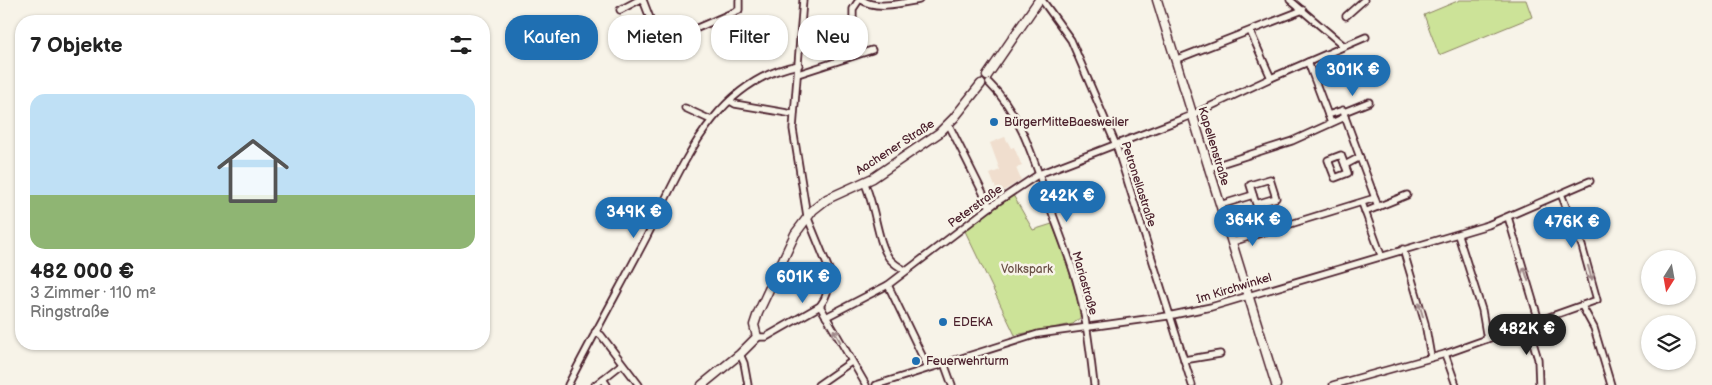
<!DOCTYPE html>
<html lang="de">
<head>
<meta charset="utf-8">
<style>
	:root { --surface:#fff; --page:#f2f2f2; --text:#222; --muted:#767676; --accent:#1f6fb2 }
	body { margin:0; font-family:"Balsamiq Sans",sans-serif; background:var(--page); color:var(--text); height:100vh; display:flex; flex-direction:column; font-size:19px; white-space:nowrap }
	* { box-sizing:border-box; margin:0 }
	p { font-size:16px; color:var(--muted) }
	.icon { flex:none; width:28px; height:28px; fill:none; stroke:currentColor; stroke-width:2; stroke-linecap:round; stroke-linejoin:round }
	.map { position:relative; flex:1; overflow:hidden }
	.drawer { position:absolute; left:15px; top:15px; width:475px; height:335px; display:flex; flex-direction:column; background:var(--surface); border-radius:20px; box-shadow:0 1px 4px #0004 }
	.drawer>* { flex:none }
	.top-card { position:absolute; left:505px; top:15px; width:475px; height:45px; display:flex; gap:10px }
	.needle { width:32px; rotate:191deg }
	.tools { position:absolute; left:1641px; top:250px; display:grid; gap:10px }
	.tools a { display:grid; place-items:center; width:55px; height:55px; border-radius:50%; background:var(--surface); box-shadow:0 1px 4px #0004; font-size:25px }
	.price { position:absolute; translate:-50% -42px; padding:0 11px; border-radius:18px; background:var(--accent); color:#fff; font-size:16px; line-height:32px; filter:drop-shadow(0 1px 2px #0008) }
	.price::after { content:''; position:absolute; left:50%; top:30px; width:15px; height:11px; margin-left:-8px; background:inherit; clip-path:polygon(0 0,100% 0,50% 100%) }
	.price.selected { background:#222; color:#fff }
	ul { padding:0; list-style:none }
	li { display:grid; align-content:center; gap:10px; height:265px; padding:0 15px }
	li span { display:grid; place-items:center; height:155px; border-radius:15px; color:#555 }
	li>.icon { margin-inline-start:auto }
	span .icon { width:90px; height:90px; fill:#fffc; stroke-width:1 }
	li b { font-size:21px }
	h2 { display:flex; justify-content:space-between; align-items:center; height:60px; padding:0 15px; font-size:21px }
	.tag { padding:0 18px; border-radius:20px; background:var(--surface); box-shadow:0 1px 4px #0004; font-size:18px; line-height:45px }
	.tag.selected { background:var(--accent); color:#fff }
	.map>svg:first-child { display:block }
	.built { fill:#f0dece }
	.green { fill:#cce398; stroke:#8b8162 }
	.lines { fill:none; stroke-linecap:round; stroke-linejoin:round }
	.street-casing { stroke:#4a1f2b; stroke-width:9 }
	.secondary-casing { stroke:#4a1f2b; stroke-width:11 }
	.street { stroke:#f7f3e8; stroke-width:5.5 }
	.secondary { stroke:#f7f3e8; stroke-width:8 }
	.oneway { stroke:#a0898a }
	.poi-dot { fill:#1f6fb2; stroke:#f7f3e8; stroke-width:2 }
	.labels { text-anchor:middle; stroke-width:5; stroke-linejoin:round; paint-order:stroke }
	.poi-label { font-size:12px; fill:#4a1f2b; stroke:#f7f3e8; text-anchor:start }
	.street-label { font-size:12px; fill:#4a1f2b; stroke:#f7f3e8 }
	.park-label { font-size:12px; fill:#6a5046; stroke:#f7f3e8 }
</style>
</head>
<body>
<div class="map">
<svg width="1712" height="385" viewBox="0 0 1712 385">
	<rect width="100%" height="100%" fill="#f7f3e8"/>
	<filter id="ink" filterUnits="userSpaceOnUse"><feTurbulence type="fractalNoise" baseFrequency=".02" numOctaves="2"/><feDisplacementMap in="SourceGraphic" scale="10" xChannelSelector="R" yChannelSelector="G"/><feConvolveMatrix kernelMatrix="1 2 1 2 8 2 1 2 1" color-interpolation-filters="sRGB"/></filter>
	<g filter="url(#ink)">
		<path class="built" d="M1005,137L1011,148L1014,147L1022,166L1016,168L1021,180L998,194L990,174L1000,170L990,143Z"/>
		<g class="green">
			<path d="M1460,0H1526L1532,17L1439,55L1424,15Z"/>
			<path d="M1013,195L1033,230L1052,224L1065,257L1082,316L1073,324L1015,335L965,231Z"/>
		</g>
		<g class="lines">
			<g class="street-casing">
				<g id="street">
					<path d="M643,0L660,44L739,10V0"/>
					<path d="M862,0C876,10 903,3 919,0"/>
					<path d="M1042,0L1071,40L1116,145L1192,385"/>
					<path d="M1290,0L1344,46"/>
					<path d="M620,10L639,0"/>
					<path d="M1346,16L1364,0"/>
					<path d="M1250,31L1271,78"/>
					<path d="M853,39V9L859,0"/>
					<path d="M1177,59L1303,10"/>
					<path d="M1308,62L1328,115"/>
					<path d="M798,74L872,50"/>
					<path d="M989,83C1021,114 1034,160 1048,201C1057,227 1068,253 1076,280C1086,314 1090,350 1094,385"/>
					<path d="M730,101L735,104L793,114"/>
					<path d="M685,108L711,120"/>
					<path d="M1344,112L1369,102"/>
					<path d="M1345,117L1375,198"/>
					<path d="M949,125L990,207"/>
					<path d="M1341,155L1348,173L1335,178L1328,160Z"/>
					<path d="M1345,165L1360,157"/>
					<path d="M1208,168L1292,141L1345,117L1343,110L1328,115L1331,123"/>
					<path d="M1270,179L1276,198L1256,204L1250,185Z"/>
					<path d="M864,182C875,203 877,242 889,258C893,263 899,267 905,270"/>
					<path d="M1362,203L1381,255"/>
					<path d="M1220,205L1253,195"/>
					<path d="M1365,212L1407,195"/>
					<path d="M1508,217L1539,321"/>
					<path d="M1458,235L1482,310L1487,339"/>
					<path d="M1232,242L1375,198L1378,207"/>
					<path d="M1403,249L1425,323L1431,357"/>
					<path d="M888,285L928,368"/>
					<path d="M820,306L866,385"/>
					<path d="M1582,306L1594,328L1611,385"/>
					<path d="M826,317L888,285L994,204L1039,174L1192,115L1271,78L1366,37"/>
					<path d="M1528,326L1538,359L1539,385"/>
					<path d="M595,332L601,335L639,385"/>
					<path d="M757,337H766L820,306C828,296 830,285 830,272L807,216L793,129L803,0"/>
					<path d="M740,354L744,363L748,385"/>
					<path d="M1445,354L1456,385"/>
					<path d="M1184,360L1220,354"/>
					<path d="M944,363L952,385"/>
					<path d="M568,385C592,338 618,291 643,244C680,174 710,81 799,65"/>
					<path d="M595,385L603,379"/>
					<path d="M607,385L603,379L622,364"/>
					<path d="M818,385L851,362"/>
					<path d="M876,385L1038,334L1168,316L1211,307L1488,225L1590,181"/>
					<path d="M1333,385L1445,354L1597,300L1582,246L1561,194"/>
				</g>
			</g>
			<g class="secondary-casing">
				<g id="secondary">
					<path d="M1157,0L1276,385"/>
					<path d="M987,76L1039,0"/>
					<path d="M702,385L740,354L757,337L754,325L758,313L795,234L813,210L827,199L873,178L939,133L954,118L981,84"/>
				</g>
			</g>
			<use href="#street" class="street"/>
			<use href="#secondary" class="secondary"/>
		</g>
		<defs><path id="oneway-shaft" d="M-6 0H5M1.5-3L5.5 0L1.5 3" fill="none" stroke-width="1.6" stroke-linecap="round" stroke-linejoin="round" transform="scale(1.25)"/></defs>
		<g class="oneway">
			<use href="#oneway-shaft" transform="translate(1590 273) rotate(74)"/>
			<use href="#oneway-shaft" transform="translate(1526 274) rotate(-108)"/>
			<use href="#oneway-shaft" transform="translate(1421 310) rotate(-107)"/>
			<use href="#oneway-shaft" transform="translate(837 336) rotate(-119)"/>
		</g>
	</g>
	<g class="poi-dot">
		<circle cx="994" cy="122" r="5"/>
		<circle cx="943" cy="322" r="5"/>
		<circle cx="916" cy="361" r="5"/>
	</g>
	<g class="labels">
		<g class="poi-label">
			<text x="1004" y="126">BürgerMitteBaesweiler</text>
			<text x="953" y="326">EDEKA</text>
			<text x="926" y="365">Feuerwehrturm</text>
		</g>
		<g class="street-label">
			<text transform="translate(1214 146) rotate(73)" y="4">Kapellenstraße</text>
			<text transform="translate(895 147) rotate(-33)" y="4">Aachener Straße</text>
			<text transform="translate(1139 184) rotate(72)" y="4">Petronellastraße</text>
			<text transform="translate(975 206) rotate(-36)" y="4">Peterstraße</text>
			<text transform="translate(1085 283) rotate(74)" y="4">Mariastraße</text>
			<text transform="translate(1234 288) rotate(-17)" y="4">Im Kirchwinkel</text>
		</g>
		<g class="park-label">
			<text x="1027" y="273">Volkspark</text>
		</g>
	</g>
</svg>
<div class="tools">
<a><svg class="needle" viewBox="-14 -14 28 28"><path d="M0-13l5 13h-10z" fill="#e53935"/><path d="M0 13l5-13h-10z" fill="#767676"/></svg></a>
<a><svg class="icon" aria-label="layers" viewBox="0 0 24 24"><path d="M12 4l9 5-9 5-9-5zM3 14l9 5 9-5"/></svg></a>
</div>
<b class="price" style="left:1353px;top:97px">301K €</b>
<b class="price" style="left:1067px;top:223px">242K €</b>
<b class="price" style="left:634px;top:239px">349K €</b>
<b class="price" style="left:1253px;top:247px">364K €</b>
<b class="price" style="left:1572px;top:249px">476K €</b>
<b class="price" style="left:803px;top:304px">601K €</b>
<b class="price selected" style="left:1527px;top:356px">482K €</b>
<div class="top-card">
<a class="tag selected">Kaufen</a>
<a class="tag">Mieten</a>
<a class="tag">Filter</a>
<a class="tag">Neu</a>
</div>
<section class="drawer">
<h2>7 Objekte<svg class="icon" aria-label="filters" viewBox="0 0 24 24"><path d="M4 7h16M4 17h16"/><circle cx="9" cy="7" r="2"/><circle cx="15" cy="17" r="2"/></svg></h2>
<ul>
<li><span style="background:linear-gradient(#bfe0f5 65%,#8fb573 0)"><svg class="icon" aria-label="home" viewBox="0 0 24 24"><path d="M3 11l9-7 9 7M6 9v11h12V9"/></svg></span><div><b>482 000 €</b><p>3 Zimmer · 110 m²</p><p>Ringstraße</p></div></li>
</ul>
</section>
</div>
</body>
</html>
